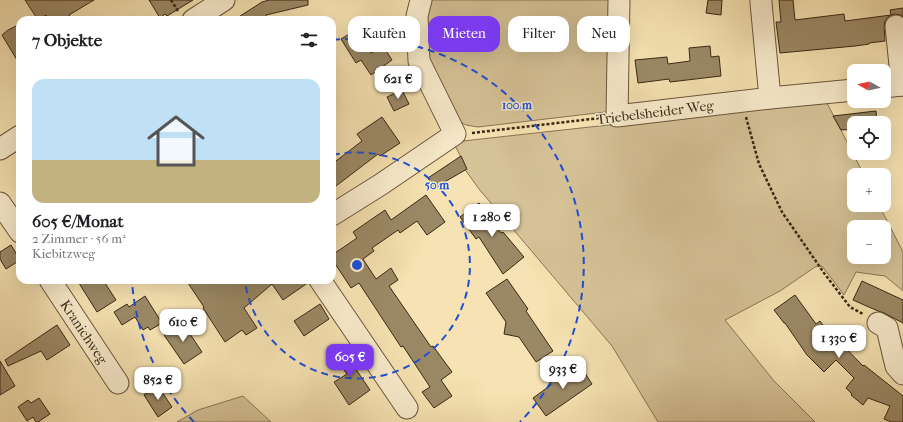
<!DOCTYPE html>
<html lang="de">
<head>
<meta charset="utf-8">
<style>
	:root { --surface:#fff; --page:#f2f2f2; --text:#202124; --muted:#757577; --line:#e0e0e0; --accent:#7c3aed }
	body { margin:0; font-family:"IM FELL French Canon",serif; background:var(--page); color:var(--text); height:100vh; display:flex; flex-direction:column; font-size:15px; white-space:nowrap }
	* { box-sizing:border-box; margin:0 }
	p { font-size:13px; color:var(--muted) }
	.icon { flex:none; width:22px; height:22px; fill:none; stroke:currentColor; stroke-width:2; stroke-linecap:round; stroke-linejoin:round }
	.map { position:relative; flex:1; overflow:hidden }
	.drawer { position:absolute; left:16px; top:16px; width:320px; height:268px; display:flex; flex-direction:column; background:var(--surface); border-radius:12px; box-shadow:0 4px 16px #0002 }
	.drawer>* { flex:none }
	.guide { position:absolute; left:348px; top:16px; width:380px; height:36px; display:flex; gap:8px }
	.needle { width:26px; rotate:278deg }
	.tools { position:absolute; left:847px; top:64px; display:grid; gap:8px }
	.tools a { display:grid; place-items:center; width:44px; height:44px; border-radius:8px; background:var(--surface); box-shadow:0 4px 16px #0002; font-size:20px }
	.price { position:absolute; translate:-50% -34px; padding:0 9px; border-radius:8px; background:#fff; color:#222; font-size:13px; line-height:26px; filter:drop-shadow(0 1px 2px #0008) }
	.price::after { content:''; position:absolute; left:50%; top:24px; width:12px; height:9px; margin-left:-6px; background:inherit; clip-path:polygon(0 0,100% 0,50% 100%) }
	.price.on { background:var(--accent); color:#fff }
	ul { padding:0; list-style:none }
	li { display:grid; align-content:center; gap:8px; height:212px; padding:0 16px }
	li+li { border-top:1px solid var(--line) }
	li span { display:grid; place-items:center; height:124px; border-radius:12px; color:#555 }
	li>.icon { margin-inline-start:auto }
	span .icon { width:72px; height:72px; fill:#fffc; stroke-width:1 }
	li b { font-size:17px }
	h2 { display:flex; justify-content:space-between; align-items:center; height:48px; padding:0 16px; font-size:17px }
	.chip { padding:0 14px; border-radius:12px; background:var(--surface); box-shadow:0 4px 16px #0002; font-size:14px; line-height:36px }
	.chip.on { background:var(--accent); color:#fff }
	.map>svg:first-child { display:block }
	.green { fill:#d6c297; stroke:#877556; fill-rule:evenodd }
	.building { fill:#9b8966; stroke:#382814 }
	.lines { fill:none; stroke-linecap:round; stroke-linejoin:round }
	.minor-casing { stroke:#68563c; stroke-width:23 }
	.path { stroke:#382814; stroke-width:2.5; stroke-dasharray:3 2; stroke-linecap:butt }
	.minor { stroke:#f9eccd; stroke-width:21 }
	.ring { fill:none; stroke:#1d4ed8; stroke-width:2; stroke-dasharray:7 5 }
	.labels { text-anchor:middle; stroke-width:3; stroke-linejoin:round; paint-order:stroke }
	.street-label { font-size:14px; fill:#382814; stroke:#f9eccd }
	.centre { fill:#1d4ed8; stroke:#f9eccd; stroke-width:2 }
	.ring-label { font-size:12px; text-anchor:middle; font-weight:bold; fill:#1d4ed8; stroke:#f9eccd; stroke-width:3; stroke-linejoin:round; paint-order:stroke }
</style>
</head>
<body>
<div class="map">
<svg width="903" height="422" viewBox="0 0 903 422">
	<rect width="100%" height="100%" fill="#f6e2b2"/>
	<filter id="stains"><feTurbulence type="fractalNoise" baseFrequency=".005" numOctaves="4"/><feColorMatrix values="0 0 0 0 .2 0 0 0 0 .09 0 0 0 0 .02 0 0 0 .5 -.17"/></filter>
	<radialGradient id="worn" r=".72"><stop offset=".6" stop-color="#630" stop-opacity="0"/><stop offset="1" stop-color="#630" stop-opacity=".3"/></radialGradient>
	<g class="green">
		<path d="M427,0H616L614,111L478,127L466,125L455,119L424,59Z"/>
		<path d="M826,101L864,175H854V205H879L903,252V291L885,276L856,272L844,295L822,266L815,267L780,291L725,320L774,381L815,422H658L612,346L479,189L461,164L462,159L454,144V142ZM854,227H884V257H854Z"/>
		<path d="M243,396L271,422H177L198,410Z"/>
	</g>
	<g class="building">
		<path d="M25,0H94L69,15L72,20H49L46,15L38,20Z"/>
		<path d="M149,0H193L167,16L165,14L160,18Z"/>
		<path d="M269,0H308V5L266,15L267,20H251L250,18L240,20H234L262,2Z"/>
		<path d="M708,0H722L721,15L706,13Z"/>
		<path d="M779,0H793L795,20L844,14L845,21L891,15L890,10L903,8V17L901,15L894,14L889,16L885,21L884,27L885,41L869,43V44L855,46L780,53L776,22H781Z"/>
		<path d="M20,24V65L2,35L8,30Z"/>
		<path d="M356,30L371,53L383,46L392,60L371,75L361,60L356,63L341,39Z"/>
		<path d="M710,46L711,57L719,56L721,76L670,82L669,79L638,83L635,60L667,57L668,64L690,61L689,48Z"/>
		<path d="M402,90L409,104L394,111L387,97Z"/>
		<path d="M876,111L877,123H854V129L841,130L833,116Z"/>
		<path d="M382,117L400,143L380,156L378,154L332,189V164L362,141L357,134Z"/>
		<path d="M461,156L467,169L434,188L428,178Z"/>
		<path d="M426,195L445,222L427,235L417,221L400,233L398,230L372,248L374,251L363,259L376,279L391,268L398,280L389,286L431,347L433,346L452,372L441,380L452,396L434,408L422,392L430,387L403,346L401,347L359,283L351,288L332,259V255L357,238L353,232L385,210L391,220Z"/>
		<path d="M479,203L501,233L503,232L524,257L503,274L479,237L476,239L460,217Z"/>
		<path d="M11,245L20,260L6,269L0,259V252Z"/>
		<path d="M507,279L528,309L526,311L553,351L536,362L519,337L504,334L506,322L486,293Z"/>
		<path d="M77,280H103L116,300L97,312Z"/>
		<path d="M186,280H308L309,282L283,300L272,284L244,308L257,328L246,335L242,330L225,342L203,308L204,307Z"/>
		<path d="M862,281L903,300V323L884,313L878,311L853,300Z"/>
		<path d="M795,295L816,324L820,321L832,338L834,336L863,366L864,365L903,396V422H891L884,419L890,406L868,398L863,405L851,395L852,394L846,388L854,378L836,360L824,372L807,355L785,323H784L774,310Z"/>
		<path d="M145,296L162,323L150,330L148,327L143,330L135,317L122,325L114,312L127,304L129,307Z"/>
		<path d="M320,304L329,319L304,336L294,321Z"/>
		<path d="M182,322L202,352L184,364L164,335Z"/>
		<path d="M57,325L70,345L47,360L41,351L8,366L5,360Z"/>
		<path d="M348,348L359,365L350,371L355,368L370,390L349,405L334,382L347,374L335,357Z"/>
		<path d="M0,361L15,386L0,395Z"/>
		<path d="M579,364L592,384L546,416L533,398L551,385L550,383Z"/>
		<path d="M158,386L172,407L158,417L144,395Z"/>
		<path d="M39,398L50,414L38,422H36L33,417L27,421L18,407L28,400L31,403Z"/>
	</g>
	<g class="lines">
		<g class="minor-casing">
			<g id="minor">
				<path d="M619,0L617,116L770,98L854,90"/>
				<path d="M761,0V3L770,98"/>
				<path d="M193,20L224,0"/>
				<path d="M896,26L902,85"/>
				<path d="M884,87L903,85"/>
				<path d="M0,149L20,136"/>
				<path d="M0,203L20,232"/>
				<path d="M332,215L380,185L455,134L419,61L417,16L421,0"/>
				<path id="s1" d="M50,280L118,383"/>
				<path d="M320,280L407,408"/>
				<path d="M878,323L887,328L896,366L903,374"/>
			</g>
		</g>
		<g class="path">
			<path d="M171,0L178,11"/>
			<path d="M746,117L759,164L782,212L824,273L850,307L863,314"/>
			<path d="M472,133L600,118"/>
		</g>
		<use href="#minor" class="minor"/>
	</g>
	<g class="ring">
		<path d="M333 155A113 113 0 1 1 245 281"/>
		<path d="M194 422A226 226 0 0 1 132 281M333 40A226 226 0 0 1 520 422"/>
	</g>
	<g class="labels">
		<g class="street-label">
			<text transform="translate(655 112) rotate(-7)" y="5">Triebelsheider Weg</text>
			<text dy="5" stroke="none"><textPath href="#s1" startOffset="62">Kranichweg</textPath></text>
		</g>
	</g>
	<circle cx="357" cy="265" r="6" class="centre"/>
	<g class="ring-label">
		<text x="517" y="109">100 m</text>
		<text x="437" y="189">50 m</text>
	</g>
	<rect width="100%" height="100%" filter="url(#stains)"/>
	<rect width="100%" height="100%" fill="url(#worn)"/>
</svg>
<div class="tools">
<a><svg class="needle" viewBox="-14 -14 28 28"><path d="M0-13l5 13h-10z" fill="#e53935"/><path d="M0 13l5-13h-10z" fill="#757577"/></svg></a>
<a><svg class="icon" aria-label="locate" viewBox="0 0 24 24"><circle cx="12" cy="12" r="6"/><path d="M12 2v4M12 18v4M2 12h4M18 12h4"/></svg></a>
<a>+</a>
<a>−</a>
</div>
<b class="price" style="left:398px;top:100px">621 €</b>
<b class="price" style="left:492px;top:238px">1 280 €</b>
<b class="price" style="left:183px;top:343px">610 €</b>
<b class="price" style="left:839px;top:359px">1 330 €</b>
<b class="price on" style="left:350px;top:378px">605 €</b>
<b class="price" style="left:563px;top:390px">933 €</b>
<b class="price" style="left:158px;top:401px">852 €</b>
<div class="guide">
<a class="chip">Kaufen</a>
<a class="chip on">Mieten</a>
<a class="chip">Filter</a>
<a class="chip">Neu</a>
</div>
<section class="drawer">
<h2>7 Objekte<svg class="icon" aria-label="filters" viewBox="0 0 24 24"><path d="M4 7h16M4 17h16"/><circle cx="9" cy="7" r="2"/><circle cx="15" cy="17" r="2"/></svg></h2>
<ul>
<li><span style="background:linear-gradient(#bfe0f5 65%,#c2b280 0)"><svg class="icon" aria-label="home" viewBox="0 0 24 24"><path d="M3 11l9-7 9 7M6 9v11h12V9"/></svg></span><div><b>605 €/Monat</b><p>2 Zimmer · 56 m²</p><p>Kiebitzweg</p></div></li>
</ul>
</section>
</div>
</body>
</html>
